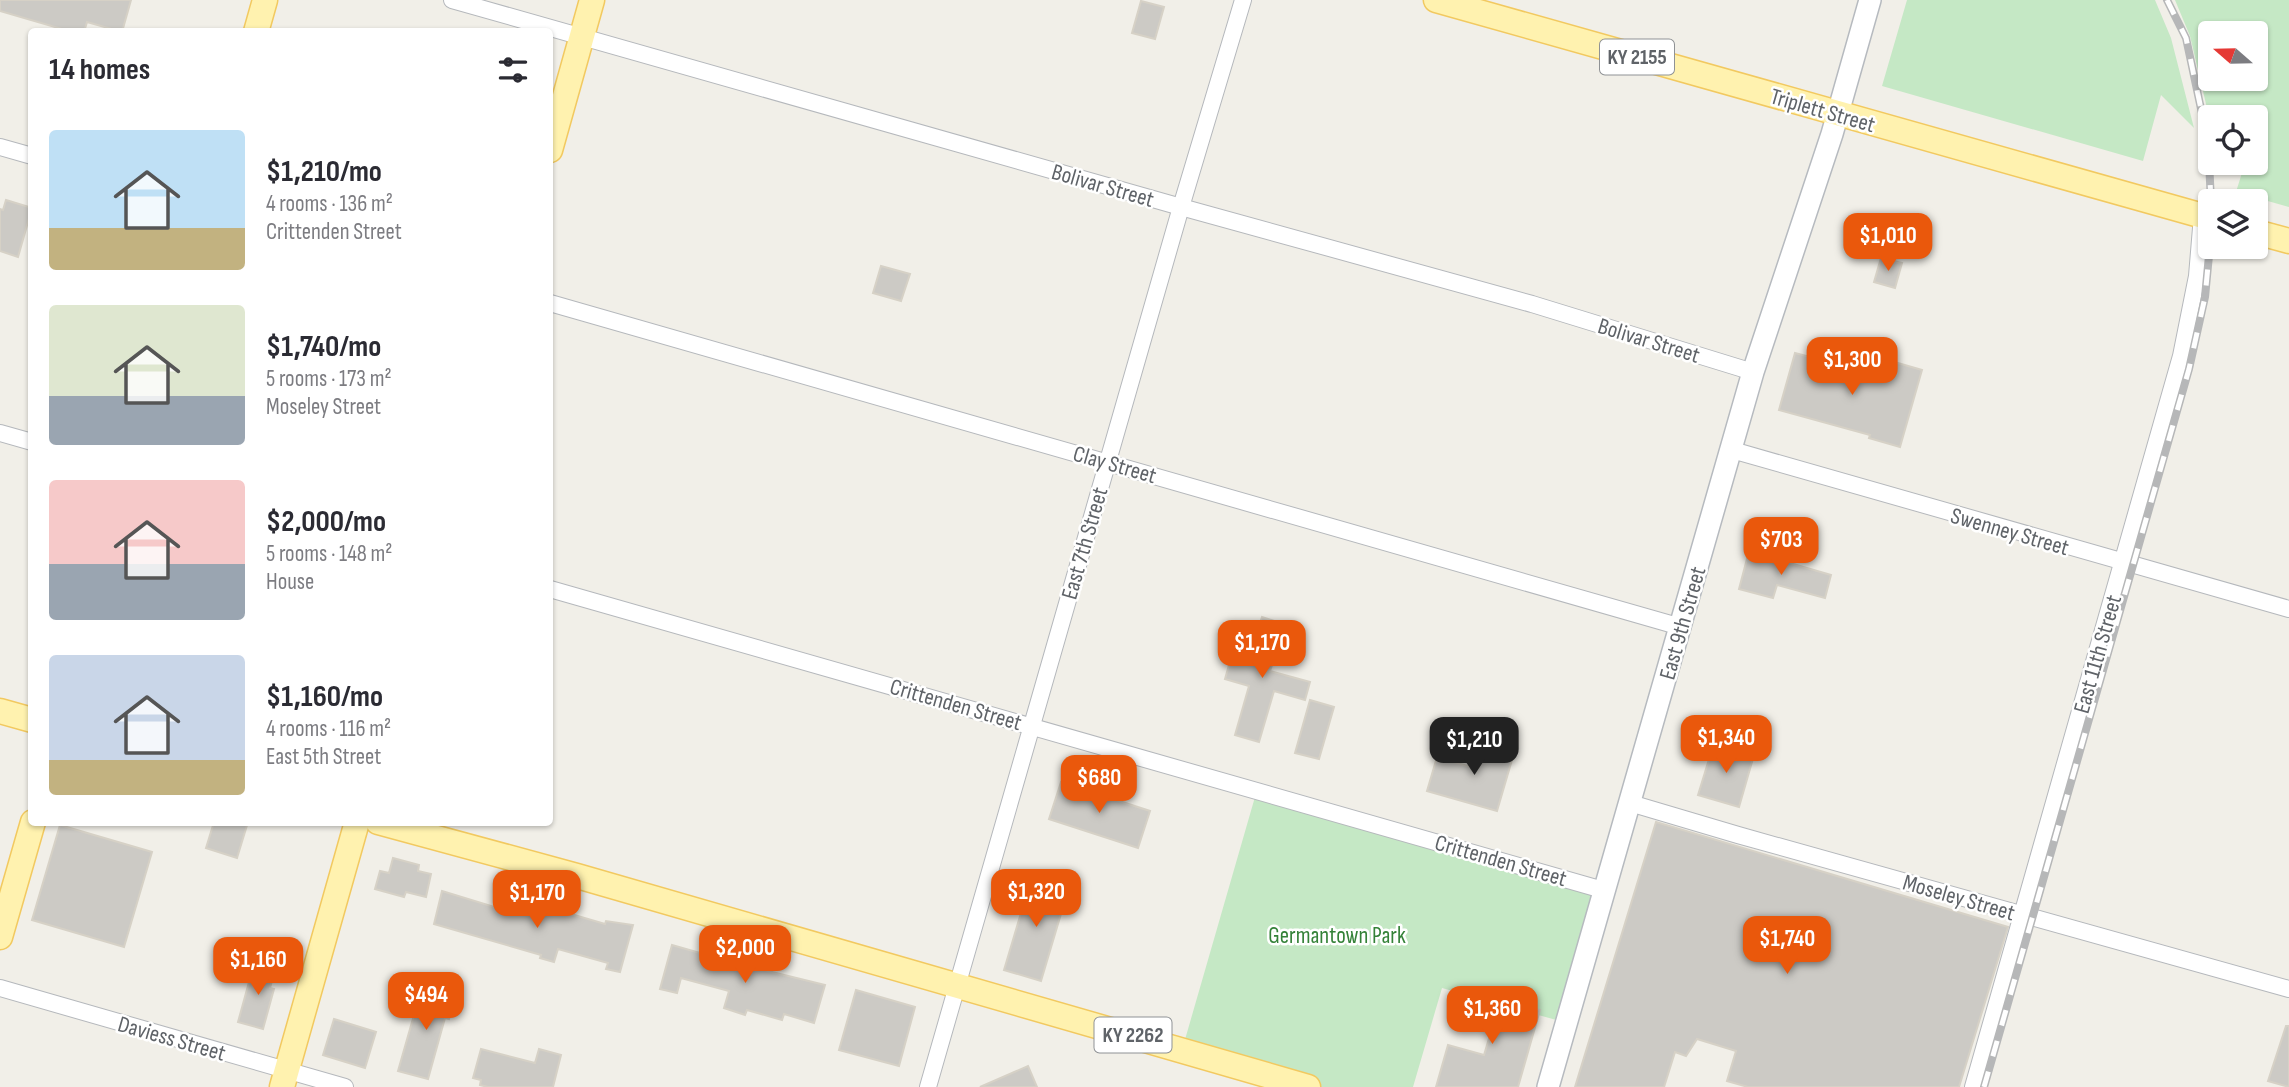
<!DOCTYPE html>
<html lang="en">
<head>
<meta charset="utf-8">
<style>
	:root { --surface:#fff; --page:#f2f2f3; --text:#2b2b33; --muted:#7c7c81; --accent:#ea580c }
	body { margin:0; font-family:"Sofia Sans Condensed",sans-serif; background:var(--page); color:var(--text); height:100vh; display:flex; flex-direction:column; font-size:26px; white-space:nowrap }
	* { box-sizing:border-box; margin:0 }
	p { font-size:23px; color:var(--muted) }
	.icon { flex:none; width:38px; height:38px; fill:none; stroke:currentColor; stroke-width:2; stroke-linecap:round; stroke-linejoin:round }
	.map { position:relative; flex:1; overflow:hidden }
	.details { position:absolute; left:28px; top:28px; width:525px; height:798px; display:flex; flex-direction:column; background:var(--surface); border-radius:7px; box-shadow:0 2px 5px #0004 }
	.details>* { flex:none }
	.needle { width:46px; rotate:290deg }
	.controls { position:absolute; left:2198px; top:21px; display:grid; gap:14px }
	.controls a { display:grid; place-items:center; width:70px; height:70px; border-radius:7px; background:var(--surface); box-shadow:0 2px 5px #0004; font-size:35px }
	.price { position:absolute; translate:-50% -60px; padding:0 16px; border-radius:14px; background:var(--accent); color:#fff; font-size:23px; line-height:46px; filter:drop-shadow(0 2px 4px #0008) }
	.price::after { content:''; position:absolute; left:50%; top:42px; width:21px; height:16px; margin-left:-10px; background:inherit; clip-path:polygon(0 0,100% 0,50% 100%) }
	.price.active { background:#222; color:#fff }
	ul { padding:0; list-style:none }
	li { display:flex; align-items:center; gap:21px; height:175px; padding:0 21px }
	li span { display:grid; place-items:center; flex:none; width:196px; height:140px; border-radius:7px; color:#555 }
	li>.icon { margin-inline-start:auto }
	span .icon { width:84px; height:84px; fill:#fffc; stroke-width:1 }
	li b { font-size:30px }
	h2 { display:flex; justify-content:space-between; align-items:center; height:84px; padding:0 21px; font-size:30px }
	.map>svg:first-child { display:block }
	.green { fill:#c5e8c5; fill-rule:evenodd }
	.building { fill:#cccac5; stroke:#d6d1c6; stroke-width:2 }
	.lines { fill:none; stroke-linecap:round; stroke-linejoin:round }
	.street-casing { stroke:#b5b8bc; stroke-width:18 }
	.secondary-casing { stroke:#b6babf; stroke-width:24 }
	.primary-casing { stroke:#f2c960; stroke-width:27 }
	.street { stroke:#fff; stroke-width:16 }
	.secondary { stroke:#fff; stroke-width:21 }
	.primary { stroke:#fff2af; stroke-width:24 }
	.rail-casing { stroke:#b6b7b8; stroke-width:8 }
	.rail { stroke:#fff; stroke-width:5; stroke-dasharray:16; stroke-linecap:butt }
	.labels { text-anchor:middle; stroke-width:5; stroke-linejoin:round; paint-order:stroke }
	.shield { fill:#fff; stroke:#8f9295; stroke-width:2 }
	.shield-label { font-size:21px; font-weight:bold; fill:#5f6368 }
	.street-label { font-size:23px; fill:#5f6368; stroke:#fff }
	.park-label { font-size:23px; fill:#348238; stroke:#fff }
</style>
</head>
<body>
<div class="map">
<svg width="2289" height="1087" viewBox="0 0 2289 1087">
	<rect width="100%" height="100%" fill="#f1efe8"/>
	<g class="green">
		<path d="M1907,0H2155L2171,38L2194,128L2161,95L2143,161L1882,86Z"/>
		<path d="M2175,0H2289V207L2236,192L2245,163H2256V117H2210V121L2190,36ZM2256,33V79H2210V33Z"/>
		<path d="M1257,790L1603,890L1567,1023L1442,988L1413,1087H1308L1182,1050Z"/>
	</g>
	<g class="building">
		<path d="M0,0H131L122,32L87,22L84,32H72L0,11Z"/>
		<path d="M1141,1L1164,7L1155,39L1132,33Z"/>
		<path d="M6,200L32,208L18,257L0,251V209L3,210Z"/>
		<path d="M1868,219L1897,227L1890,251L1861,242Z"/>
		<path d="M1881,258L1902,263L1895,288L1874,282Z"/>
		<path d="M881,266L910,274L901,301L873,293Z"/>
		<path d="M1795,353L1886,377L1891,361L1922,370L1900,447L1869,438L1870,435L1779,410Z"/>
		<path d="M1749,551L1831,575L1825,598L1777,585L1773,598L1739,589Z"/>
		<path d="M1262,617L1286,625L1270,671L1310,682L1305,700L1274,691L1259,742L1235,735L1249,686L1225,679L1231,658L1247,663Z"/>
		<path d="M1310,700L1334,707L1319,759L1295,753Z"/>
		<path d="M1478,742L1514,753L1497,811L1427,791L1437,757L1471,767Z"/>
		<path d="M1714,743L1754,755L1739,807L1698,795Z"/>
		<path d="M1061,782L1150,811L1138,848L1049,819Z"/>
		<path d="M214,822H248L237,858L206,848Z"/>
		<path d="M1656,822L2008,927L1959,1087H1748L1727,1081L1736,1051L1697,1039L1686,1056L1675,1052L1664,1087H1575Z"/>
		<path d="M60,825L152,852L124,947L32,920Z"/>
		<path d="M393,858L419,865L418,871L431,874L426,897L406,892L404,897L375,889L380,871L389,873Z"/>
		<path d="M1032,876L1069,887L1041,981L1004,970Z"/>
		<path d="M442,891L514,913L517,902L553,912L554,909L605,924L606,921L633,925L620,972L606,969L608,963L558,949L554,962L540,958L541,955L434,924Z"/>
		<path d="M672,945L700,953L701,950L768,971L825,985L814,1023L784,1014L782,1020L747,1010L745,1015L724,1008L729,991L681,978L677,993L660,989Z"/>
		<path d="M258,961L276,966L270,988L274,989L263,1029L238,1022L249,982L252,983Z"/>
		<path d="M422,987L455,996L449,1019L445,1018L428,1079L398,1071Z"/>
		<path d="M856,990L915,1007L899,1066L839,1050Z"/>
		<path d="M1471,990L1540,1010L1518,1087H1436L1448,1045L1484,1055L1493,1025L1463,1017Z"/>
		<path d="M334,1019L376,1032L365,1068L323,1055Z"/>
		<path d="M2286,1026H2289V1087L2268,1081Z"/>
		<path d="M481,1049L535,1063L539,1049L561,1055L553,1087H488L480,1085L481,1080L473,1078Z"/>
		<path d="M1028,1066L1037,1087H980Z"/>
	</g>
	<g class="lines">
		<g class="street-casing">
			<g id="street">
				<path d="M452,0L1181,207L1532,304L1753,372"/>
				<path d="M0,147L32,156"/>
				<path d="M550,303L1681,627"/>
				<path d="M0,433L32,442"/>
				<path d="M1732,450L2289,609"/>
				<path d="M550,589L1603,890"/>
				<path d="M1630,803L1738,835L2289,989"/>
				<path d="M0,988L345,1087"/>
				<path d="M928,1087L1181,207L1243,0"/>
				<path d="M1973,1087L2181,356L2197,276L2202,216"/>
			</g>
		</g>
		<g class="secondary-casing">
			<path id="secondary" d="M1548,1087L1753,372L1832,134L1870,0"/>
		</g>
		<g class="primary-casing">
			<g id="primary">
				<path d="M1436,0L2210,218"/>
				<path d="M256,32L265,0"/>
				<path d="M550,150L592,0"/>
				<path d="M2256,232L2289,241"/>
				<path d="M0,711L32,720"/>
				<path d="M378,822L577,876L1308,1087"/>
				<path d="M0,937L33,822"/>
				<path d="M282,1087L357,822"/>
			</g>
		</g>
		<use href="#street" class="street"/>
		<use href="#secondary" class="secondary"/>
		<use href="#primary" class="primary"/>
		<g class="rail-casing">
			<g id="rail">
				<path d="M2167,0L2186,38L2208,142L2211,201"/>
				<path d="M1984,1087L2189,369L2205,297L2210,245"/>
			</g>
		</g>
		<use href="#rail" class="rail"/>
	</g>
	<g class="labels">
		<g class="shield">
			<rect x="1600" y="39.5" width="74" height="35" rx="5"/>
			<rect x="1094.5" y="1017.5" width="77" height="35" rx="5"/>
		</g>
		<g class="shield-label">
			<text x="1637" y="64">KY 2155</text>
			<text x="1133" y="1042">KY 2262</text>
		</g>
		<g class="street-label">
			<text transform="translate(1823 110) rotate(16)" y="8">Triplett Street</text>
			<text transform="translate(1103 185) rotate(16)" y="8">Bolivar Street</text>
			<text transform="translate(1649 340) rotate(17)" y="8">Bolivar Street</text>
			<text transform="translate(1115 464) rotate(16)" y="8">Clay Street</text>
			<text transform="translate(2010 531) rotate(16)" y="8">Swenney Street</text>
			<text transform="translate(1084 543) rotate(-74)" y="8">East 7th Street</text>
			<text transform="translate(1682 623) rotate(-74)" y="8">East 9th Street</text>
			<text transform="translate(2097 654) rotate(-74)" y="8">East 11th Street</text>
			<text transform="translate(956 704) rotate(16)" y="8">Crittenden Street</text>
			<text transform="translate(1501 860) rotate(16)" y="8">Crittenden Street</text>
			<text transform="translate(1959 897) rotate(16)" y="8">Moseley Street</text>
			<text transform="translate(172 1038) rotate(16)" y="8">Daviess Street</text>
		</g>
		<g class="park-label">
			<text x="1337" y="943">Germantown Park</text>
		</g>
	</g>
</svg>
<div class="controls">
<a><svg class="needle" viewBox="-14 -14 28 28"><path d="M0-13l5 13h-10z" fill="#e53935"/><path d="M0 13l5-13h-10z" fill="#7c7c81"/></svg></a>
<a><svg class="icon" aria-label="locate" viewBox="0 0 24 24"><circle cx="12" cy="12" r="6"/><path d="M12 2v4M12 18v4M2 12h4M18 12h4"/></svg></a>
<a><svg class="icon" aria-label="layers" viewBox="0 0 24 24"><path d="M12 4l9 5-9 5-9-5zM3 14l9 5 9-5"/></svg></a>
</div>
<b class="price" style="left:1888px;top:273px">$1,010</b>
<b class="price" style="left:1852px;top:397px">$1,300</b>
<b class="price" style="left:1781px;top:577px">$703</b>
<b class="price" style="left:1262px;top:680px">$1,170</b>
<b class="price" style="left:1726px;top:775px">$1,340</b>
<b class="price active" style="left:1474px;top:777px">$1,210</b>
<b class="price" style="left:1099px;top:815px">$680</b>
<b class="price" style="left:1036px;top:929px">$1,320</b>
<b class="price" style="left:537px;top:930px">$1,170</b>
<b class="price" style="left:1787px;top:976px">$1,740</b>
<b class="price" style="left:745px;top:985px">$2,000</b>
<b class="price" style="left:258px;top:997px">$1,160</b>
<b class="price" style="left:426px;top:1032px">$494</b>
<b class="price" style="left:1492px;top:1046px">$1,360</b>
<section class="details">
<h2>14 homes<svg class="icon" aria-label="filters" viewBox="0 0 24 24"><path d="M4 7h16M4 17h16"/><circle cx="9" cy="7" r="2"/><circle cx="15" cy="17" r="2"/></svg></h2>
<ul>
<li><span style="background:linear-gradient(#bfe0f5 70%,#c2b280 0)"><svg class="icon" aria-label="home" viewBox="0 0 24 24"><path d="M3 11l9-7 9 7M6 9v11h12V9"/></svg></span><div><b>$1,210/mo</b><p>4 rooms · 136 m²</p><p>Crittenden Street</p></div></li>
<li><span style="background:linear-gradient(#dfe7d0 65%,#9aa5b1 0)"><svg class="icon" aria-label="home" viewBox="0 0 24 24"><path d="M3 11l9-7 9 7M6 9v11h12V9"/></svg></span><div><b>$1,740/mo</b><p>5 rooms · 173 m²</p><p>Moseley Street</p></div></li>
<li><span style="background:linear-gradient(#f6c9c9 60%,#9aa5b1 0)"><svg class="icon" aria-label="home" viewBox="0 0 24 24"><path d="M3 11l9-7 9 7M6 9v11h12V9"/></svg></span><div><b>$2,000/mo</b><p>5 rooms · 148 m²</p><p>House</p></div></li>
<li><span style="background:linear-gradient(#c9d6e8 75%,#c2b280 0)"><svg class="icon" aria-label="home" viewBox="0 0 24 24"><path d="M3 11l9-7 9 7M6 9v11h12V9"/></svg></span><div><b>$1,160/mo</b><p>4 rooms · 116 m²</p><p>East 5th Street</p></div></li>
</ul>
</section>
</div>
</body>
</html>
